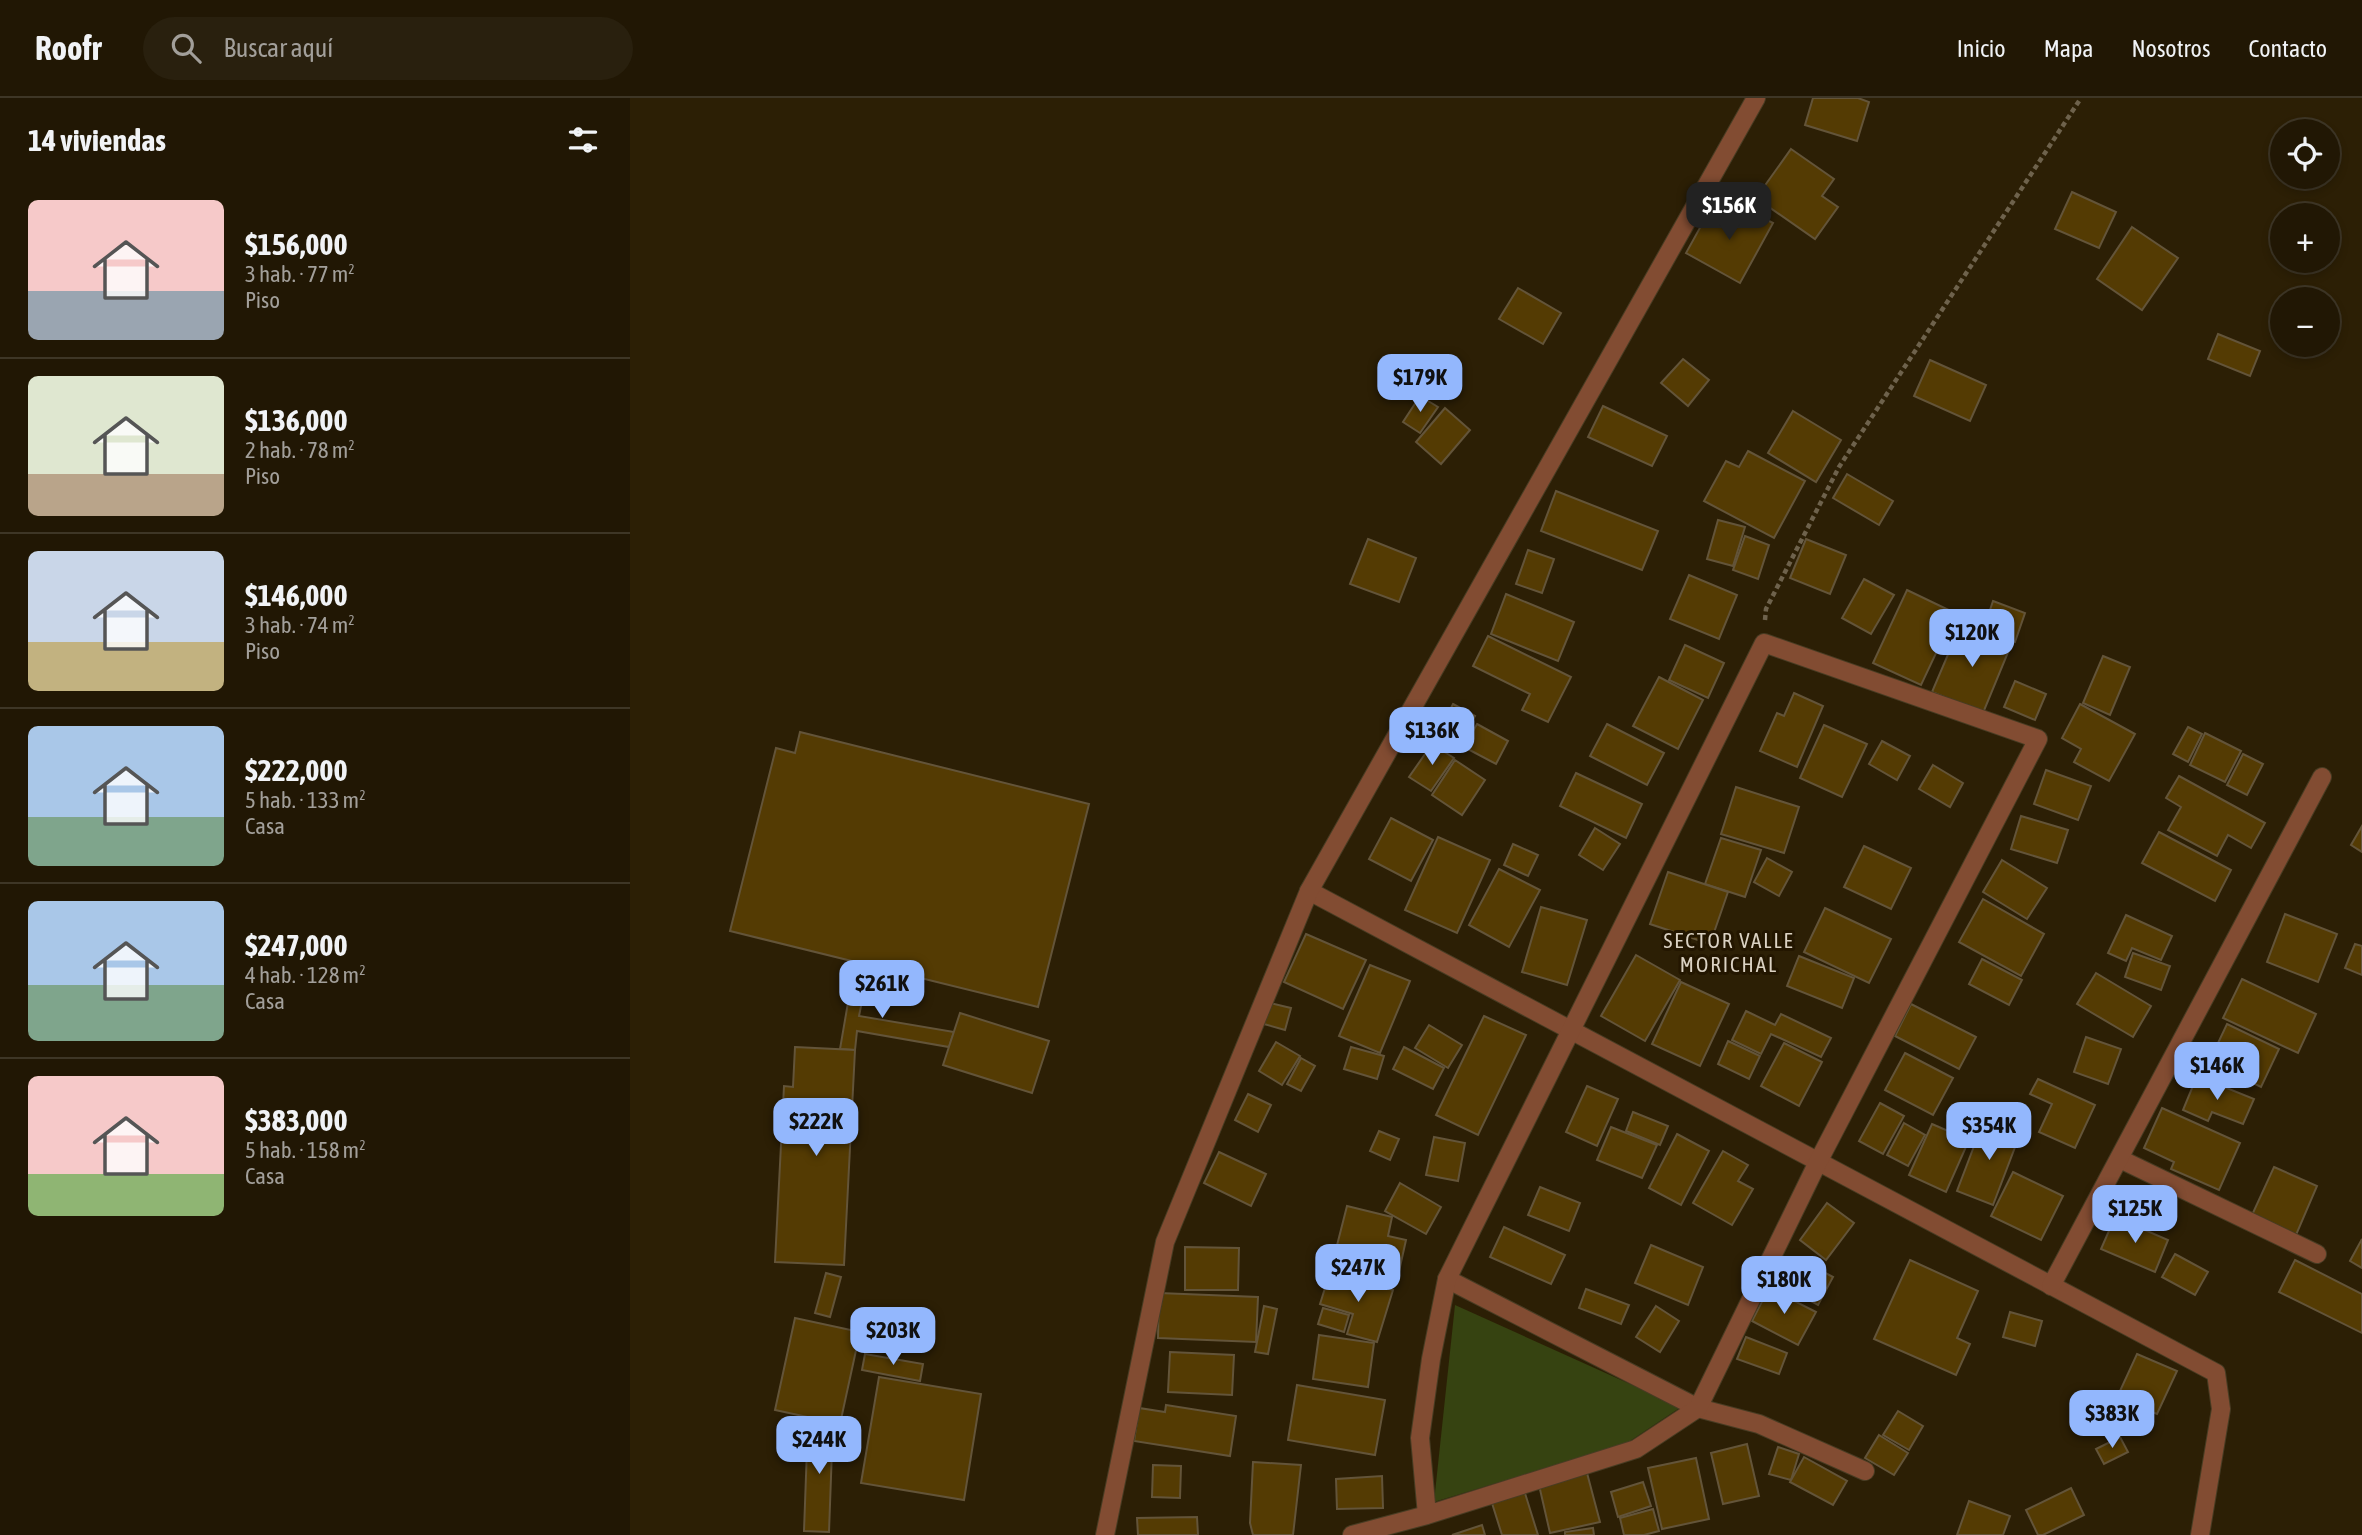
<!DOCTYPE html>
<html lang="es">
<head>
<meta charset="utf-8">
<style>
	:root { --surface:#211704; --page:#29200e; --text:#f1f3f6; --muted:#a29f9a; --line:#3e3626; --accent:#93b7fd }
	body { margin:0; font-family:"Asap Condensed",sans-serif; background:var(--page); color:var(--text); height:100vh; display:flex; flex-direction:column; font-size:26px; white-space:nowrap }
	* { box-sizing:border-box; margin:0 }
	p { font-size:23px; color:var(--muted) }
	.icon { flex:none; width:38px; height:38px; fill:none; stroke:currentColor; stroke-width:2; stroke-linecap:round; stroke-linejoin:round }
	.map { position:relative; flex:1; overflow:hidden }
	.panel { display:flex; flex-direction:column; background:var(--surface); width:630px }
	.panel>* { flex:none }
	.tools { position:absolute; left:1640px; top:21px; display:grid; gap:14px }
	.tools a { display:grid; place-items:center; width:70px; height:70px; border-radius:50%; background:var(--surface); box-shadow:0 4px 10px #0003,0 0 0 2px var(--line); font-size:35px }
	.price { position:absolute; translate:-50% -60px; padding:0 16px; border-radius:14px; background:var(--accent); color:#111; font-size:23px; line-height:46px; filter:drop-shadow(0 2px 4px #0008) }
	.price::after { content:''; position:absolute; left:50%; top:42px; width:21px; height:16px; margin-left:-10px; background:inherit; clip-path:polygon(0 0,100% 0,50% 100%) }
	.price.selected { background:#222; color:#fff }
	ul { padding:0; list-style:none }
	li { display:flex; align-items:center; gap:21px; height:175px; padding:0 28px }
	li+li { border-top:2px solid var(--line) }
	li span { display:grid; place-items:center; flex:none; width:196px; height:140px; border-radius:10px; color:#555 }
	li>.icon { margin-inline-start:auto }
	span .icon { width:84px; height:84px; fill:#fffc; stroke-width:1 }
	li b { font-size:30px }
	h2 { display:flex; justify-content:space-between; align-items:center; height:84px; padding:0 28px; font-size:30px }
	header { display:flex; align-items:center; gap:42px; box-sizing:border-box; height:98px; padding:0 35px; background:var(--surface); border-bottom:2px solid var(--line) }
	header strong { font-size:33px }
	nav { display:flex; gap:38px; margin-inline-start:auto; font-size:24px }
	.search { width:490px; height:63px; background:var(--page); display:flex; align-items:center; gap:18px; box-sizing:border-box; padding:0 24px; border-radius:38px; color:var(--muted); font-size:26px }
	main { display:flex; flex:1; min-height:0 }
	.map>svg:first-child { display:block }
	.green { fill:#364311 }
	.building { fill:#543b03; stroke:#635439; stroke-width:2 }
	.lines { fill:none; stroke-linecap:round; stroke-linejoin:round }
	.street-casing { stroke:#483c23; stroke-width:20 }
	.path { stroke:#6e624c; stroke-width:4.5; stroke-dasharray:5 3.5; stroke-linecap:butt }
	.street { stroke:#824c32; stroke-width:18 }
	.labels { text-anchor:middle; stroke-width:6; stroke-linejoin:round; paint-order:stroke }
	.neighbourhood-label { font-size:21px; letter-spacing:2px; fill:#dbd2c3; stroke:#231600 }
</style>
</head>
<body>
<header>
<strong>Roofr</strong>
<div class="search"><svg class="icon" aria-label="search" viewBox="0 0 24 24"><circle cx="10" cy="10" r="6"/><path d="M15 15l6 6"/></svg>Buscar aquí</div>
<nav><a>Inicio</a><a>Mapa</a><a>Nosotros</a><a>Contacto</a></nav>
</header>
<main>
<section class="panel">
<h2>14 viviendas<svg class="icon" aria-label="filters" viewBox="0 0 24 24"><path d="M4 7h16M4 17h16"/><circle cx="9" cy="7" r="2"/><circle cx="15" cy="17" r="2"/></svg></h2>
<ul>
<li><span style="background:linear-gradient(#f6c9c9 65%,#9aa5b1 0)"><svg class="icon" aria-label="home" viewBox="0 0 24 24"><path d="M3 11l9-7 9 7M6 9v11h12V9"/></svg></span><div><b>$156,000</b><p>3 hab. · 77 m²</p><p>Piso</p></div></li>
<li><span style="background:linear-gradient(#dfe7d0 70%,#b9a48a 0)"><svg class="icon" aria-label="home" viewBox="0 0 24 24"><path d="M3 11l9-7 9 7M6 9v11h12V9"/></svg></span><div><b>$136,000</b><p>2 hab. · 78 m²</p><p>Piso</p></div></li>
<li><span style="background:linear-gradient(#c9d6e8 65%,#c2b280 0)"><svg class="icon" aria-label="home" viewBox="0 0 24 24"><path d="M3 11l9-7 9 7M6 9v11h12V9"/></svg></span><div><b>$146,000</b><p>3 hab. · 74 m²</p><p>Piso</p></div></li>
<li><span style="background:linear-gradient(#a9c7e8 65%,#7fa58c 0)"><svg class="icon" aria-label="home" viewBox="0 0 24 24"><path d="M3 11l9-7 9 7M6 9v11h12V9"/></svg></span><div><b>$222,000</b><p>5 hab. · 133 m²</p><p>Casa</p></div></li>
<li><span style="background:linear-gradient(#a9c7e8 60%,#7fa58c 0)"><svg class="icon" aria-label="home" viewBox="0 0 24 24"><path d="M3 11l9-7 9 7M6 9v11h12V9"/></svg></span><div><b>$247,000</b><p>4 hab. · 128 m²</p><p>Casa</p></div></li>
<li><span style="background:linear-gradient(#f6c9c9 70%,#8fb573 0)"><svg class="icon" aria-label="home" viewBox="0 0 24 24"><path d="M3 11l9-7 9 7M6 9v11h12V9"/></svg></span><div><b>$383,000</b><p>5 hab. · 158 m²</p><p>Casa</p></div></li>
</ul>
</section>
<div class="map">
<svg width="1732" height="1437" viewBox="0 0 1732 1437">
	<rect width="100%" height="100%" fill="#2c1f05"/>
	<path class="green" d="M825,1207L1051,1309L997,1345L804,1404Z"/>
	<g class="building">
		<path d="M1183,0H1228L1239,4L1227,43L1175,27Z"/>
		<path d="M1161,51L1204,81L1192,98L1208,109L1185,141L1126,100Z"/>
		<path d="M1442,94L1486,114L1469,150L1425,131Z"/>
		<path d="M1082,108L1109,123L1116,111L1143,125L1110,185L1056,155Z"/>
		<path d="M1502,129L1548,160L1512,212L1467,181Z"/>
		<path d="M888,190L931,215L913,246L869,221Z"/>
		<path d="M1588,236L1630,253L1620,278L1578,261Z"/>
		<path d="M1053,261L1079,282L1058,308L1031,285Z"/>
		<path d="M1300,262L1356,287L1340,323L1284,298Z"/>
		<path d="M790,298L808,309L790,335L773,324Z"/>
		<path d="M973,308L1037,338L1022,368L958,339Z"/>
		<path d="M815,310L840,332L811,366L786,344Z"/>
		<path d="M1163,313L1211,342L1186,384L1138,355Z"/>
		<path d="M1118,353L1175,383L1144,440L1074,403L1096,363L1109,369Z"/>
		<path d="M1217,376L1263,403L1249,427L1203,400Z"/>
		<path d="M926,393L1028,433L1012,472L911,433Z"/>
		<path d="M1088,422L1115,429L1103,468L1077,461Z"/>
		<path d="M1115,438L1139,447L1128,481L1103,472Z"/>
		<path d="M738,441L786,460L769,504L720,486Z"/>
		<path d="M1176,441L1216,457L1200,496L1160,480Z"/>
		<path d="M898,452L924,461L912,495L886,486Z"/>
		<path d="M1059,477L1107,497L1089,541L1040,521Z"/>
		<path d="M1234,481L1264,497L1241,536L1212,520Z"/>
		<path d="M1277,492L1325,515L1291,587L1243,565Z"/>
		<path d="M876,496L944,524L928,563L861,536Z"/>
		<path d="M1363,503L1395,515L1385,544L1353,533Z"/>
		<path d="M1331,526L1381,547L1353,615L1302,594Z"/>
		<path d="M858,538L941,579L918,624L892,612L900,596L843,568Z"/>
		<path d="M1055,547L1094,565L1078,600L1039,582Z"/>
		<path d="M1473,558L1500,569L1480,617L1453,605Z"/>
		<path d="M1029,579L1073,602L1048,651L1003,628Z"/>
		<path d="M1385,583L1416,596L1405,622L1374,609Z"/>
		<path d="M1164,595L1193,608L1167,669L1130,653L1147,615L1154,618Z"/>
		<path d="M823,606L845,618L829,648L807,636Z"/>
		<path d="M1450,606L1505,636L1479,683L1444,664L1451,651L1432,640Z"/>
		<path d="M847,626L878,643L866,666L834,649Z"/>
		<path d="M977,626L1034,655L1017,687L960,658Z"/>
		<path d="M1194,627L1237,646L1212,699L1170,680Z"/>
		<path d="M1558,629L1572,636L1558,664L1543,656Z"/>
		<path d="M170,634L459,706L408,909L100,833L146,650L165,655Z"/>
		<path d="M1575,635L1611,653L1595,684L1560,667Z"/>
		<path d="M1252,643L1280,658L1267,682L1239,666Z"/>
		<path d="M802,646L824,660L801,693L779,679Z"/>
		<path d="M1613,656L1633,666L1617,697L1597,687Z"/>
		<path d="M825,662L855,682L832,717L802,697Z"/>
		<path d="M1303,667L1333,685L1320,709L1289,691Z"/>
		<path d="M1416,672L1461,688L1448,722L1404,706Z"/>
		<path d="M946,675L1012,706L996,740L930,708Z"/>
		<path d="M1549,678L1635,725L1621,750L1598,737L1587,758L1538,732L1551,709L1536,700Z"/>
		<path d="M1106,689L1169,709L1154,755L1091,736Z"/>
		<path d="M1391,718L1438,732L1427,765L1381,751Z"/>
		<path d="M761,720L803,742L781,783L739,761Z"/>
		<path d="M1732,728V754L1721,747Z"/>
		<path d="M965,730L990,746L973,772L949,757Z"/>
		<path d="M1529,734L1601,772L1585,803L1512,765Z"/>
		<path d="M808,739L860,762L827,835L775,812Z"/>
		<path d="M1091,740L1131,752L1115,799L1075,786Z"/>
		<path d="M883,746L908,757L898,778L874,767Z"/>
		<path d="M1234,748L1281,770L1261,811L1214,789Z"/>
		<path d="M1137,760L1162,774L1149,798L1124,784Z"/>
		<path d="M1372,762L1417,790L1397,821L1353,794Z"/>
		<path d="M869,771L910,792L879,849L839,827Z"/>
		<path d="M1038,774L1098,794L1080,846L1020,826Z"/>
		<path d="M1353,801L1414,836L1391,878L1329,844Z"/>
		<path d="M911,809L957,822L937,887L892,874Z"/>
		<path d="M1195,810L1261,841L1239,885L1174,854Z"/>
		<path d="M1655,816L1707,836L1688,884L1637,864Z"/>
		<path d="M1496,817L1542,838L1531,862L1502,850L1496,863L1478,855Z"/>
		<path d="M676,836L736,862L713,911L654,884Z"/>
		<path d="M1725,846L1732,848V877L1715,870Z"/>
		<path d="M1503,855L1540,868L1531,892L1495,879Z"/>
		<path d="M1006,857L1050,882L1015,943L971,918Z"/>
		<path d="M1169,858L1224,880L1212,910L1157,888Z"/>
		<path d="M1352,861L1392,882L1379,907L1339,886Z"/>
		<path d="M225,864L239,868L229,918L324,934L319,949L227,933L225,952L210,951Z"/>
		<path d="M740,867L780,883L750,955L709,938Z"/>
		<path d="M1466,875L1521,908L1503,939L1447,906Z"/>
		<path d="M1612,881L1686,916L1668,955L1593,920Z"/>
		<path d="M1051,884L1099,906L1070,968L1022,946Z"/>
		<path d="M640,905L661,910L655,932L634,926Z"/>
		<path d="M1281,906L1346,939L1329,971L1265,938Z"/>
		<path d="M1116,913L1145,927L1151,916L1201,940L1191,959L1141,936L1131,956L1102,942Z"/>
		<path d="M330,915L419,943L402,995L313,967Z"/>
		<path d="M854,918L896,937L848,1037L806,1017Z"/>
		<path d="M1597,926L1649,951L1631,989L1579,964Z"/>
		<path d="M799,927L832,947L818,970L785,950Z"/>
		<path d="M1456,939L1491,951L1478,986L1444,974Z"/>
		<path d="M1098,943L1130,958L1119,981L1088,966Z"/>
		<path d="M646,944L670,958L652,987L629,973Z"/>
		<path d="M1154,945L1192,964L1169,1008L1131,988Z"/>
		<path d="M165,949L225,952L214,1167L145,1164L154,988L163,989Z"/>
		<path d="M721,949L754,958L747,981L714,971Z"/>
		<path d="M774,949L814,970L803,991L763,971Z"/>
		<path d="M1275,955L1323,980L1303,1017L1255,992Z"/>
		<path d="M671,960L685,968L671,993L657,986Z"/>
		<path d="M1567,978L1624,1001L1613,1026L1582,1014L1578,1023L1553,1012Z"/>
		<path d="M1408,981L1465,1007L1445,1050L1409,1034L1422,1006L1400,996Z"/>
		<path d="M957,988L988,1001L967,1048L936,1034Z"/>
		<path d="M618,996L641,1007L628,1034L605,1022Z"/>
		<path d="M1250,1005L1274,1018L1253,1056L1229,1043Z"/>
		<path d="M1532,1010L1610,1045L1589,1092L1541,1071L1544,1064L1514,1050Z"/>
		<path d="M1003,1014L1038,1028L1030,1047L996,1033Z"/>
		<path d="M1354,1022L1390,1036L1363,1107L1327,1093Z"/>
		<path d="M1274,1025L1295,1037L1278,1068L1257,1057Z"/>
		<path d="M1302,1026L1339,1042L1316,1094L1279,1077Z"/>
		<path d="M981,1029L1027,1047L1012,1080L967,1062Z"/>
		<path d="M749,1033L769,1041L760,1062L740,1053Z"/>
		<path d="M1047,1036L1079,1053L1051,1107L1019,1090Z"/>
		<path d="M804,1039L835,1045L828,1083L796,1077Z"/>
		<path d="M1093,1053L1118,1067L1108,1083L1123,1091L1102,1127L1063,1105Z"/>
		<path d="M589,1054L636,1076L621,1108L574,1085Z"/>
		<path d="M1644,1069L1687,1088L1666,1137L1622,1117Z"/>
		<path d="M1383,1074L1433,1098L1411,1142L1361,1118Z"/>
		<path d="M770,1085L811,1109L796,1136L755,1113Z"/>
		<path d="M910,1089L950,1105L939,1133L898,1117Z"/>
		<path d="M1197,1105L1224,1125L1196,1162L1170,1142Z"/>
		<path d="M717,1108L762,1119L758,1138L776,1142L768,1178L703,1163Z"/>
		<path d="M1485,1119L1538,1142L1525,1174L1471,1151Z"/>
		<path d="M874,1129L935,1157L921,1186L860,1159Z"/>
		<path d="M1732,1141V1170L1720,1163Z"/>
		<path d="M1021,1147L1073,1169L1058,1207L1005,1185Z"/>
		<path d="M555,1149L609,1150L608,1192H555Z"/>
		<path d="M1545,1156L1578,1174L1565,1197L1532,1179Z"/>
		<path d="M1280,1162L1348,1193L1327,1240L1340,1246L1326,1277L1244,1241Z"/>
		<path d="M1665,1162L1732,1196V1235L1649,1194Z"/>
		<path d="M1177,1165L1203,1179L1188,1207L1162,1193Z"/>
		<path d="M700,1174L763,1192L747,1244L717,1236L723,1216L690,1206Z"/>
		<path d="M196,1175L211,1179L200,1219L185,1215Z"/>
		<path d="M1139,1190L1186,1214L1168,1247L1122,1223Z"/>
		<path d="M956,1191L999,1207L991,1226L949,1210Z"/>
		<path d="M529,1195L628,1199L626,1244L528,1240Z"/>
		<path d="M634,1208L647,1211L638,1256L625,1254Z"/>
		<path d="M1026,1208L1049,1223L1030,1254L1006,1239Z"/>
		<path d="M693,1210L719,1217L714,1234L688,1226Z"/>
		<path d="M1380,1214L1412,1223L1405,1248L1373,1239Z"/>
		<path d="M165,1220L230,1234L210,1326L145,1312Z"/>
		<path d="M689,1237L744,1245L738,1289L683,1281Z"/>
		<path d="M1116,1239L1157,1255L1149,1276L1107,1261Z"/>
		<path d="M540,1254L604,1257L602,1297L538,1294Z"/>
		<path d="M235,1256L293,1266L290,1283L232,1272Z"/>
		<path d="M1507,1256L1547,1273L1527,1316L1515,1311L1506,1332L1478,1319Z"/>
		<path d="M249,1279L351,1296L334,1402L231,1385Z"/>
		<path d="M667,1287L755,1302L745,1357L658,1342Z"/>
		<path d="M536,1307L606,1318L600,1358L504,1343L509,1310L535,1314Z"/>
		<path d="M1268,1313L1293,1328L1279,1352L1253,1337Z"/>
		<path d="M178,1323L203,1324L199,1434L174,1433Z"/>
		<path d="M1249,1337L1278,1355L1264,1377L1235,1360Z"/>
		<path d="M1490,1339L1498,1354L1474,1366L1466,1351Z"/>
		<path d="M1117,1346L1129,1398L1093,1406L1081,1355Z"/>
		<path d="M1148,1349L1169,1356L1161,1382L1139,1376Z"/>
		<path d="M1174,1359L1217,1383L1203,1407L1160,1384Z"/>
		<path d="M1066,1360L1079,1421L1032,1431L1018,1370Z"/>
		<path d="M623,1364L671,1367L663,1437H623L620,1425Z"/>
		<path d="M523,1367L551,1368L550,1400L522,1399Z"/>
		<path d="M957,1375L970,1424L920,1435L909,1387Z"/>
		<path d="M752,1378L753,1410L707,1411L706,1381Z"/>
		<path d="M1013,1384L1021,1408L988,1419L981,1394Z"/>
		<path d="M1441,1390L1454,1417L1413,1437H1408L1396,1412Z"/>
		<path d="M894,1392L908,1437H872L861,1402Z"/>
		<path d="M1339,1403L1380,1418L1373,1437H1327Z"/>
		<path d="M1023,1411L1029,1433L1014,1437H994L990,1420Z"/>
		<path d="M567,1419L568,1437H508L507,1420Z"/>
		<path d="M852,1427L855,1437H822Z"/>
		<path d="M963,1430L964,1437H935V1434Z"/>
	</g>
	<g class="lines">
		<g class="street-casing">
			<g id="street">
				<path d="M679,793L1586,1275L1591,1311L1570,1437"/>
				<path d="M1490,1061L1687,1156"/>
				<path d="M817,1181L1068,1310L1129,1326L1235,1373"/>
				<path d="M1421,1188L1692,679"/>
				<path d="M475,1437L535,1144L679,793L1126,0"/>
				<path d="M722,1437L797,1417L1006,1351L1068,1310L1188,1064L1408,641L1134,545L817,1181L801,1261L790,1340L797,1417"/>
			</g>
		</g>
		<path class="path" d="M1135,522L1136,511L1209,369L1451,0"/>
		<use href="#street" class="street"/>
	</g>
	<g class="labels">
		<g class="neighbourhood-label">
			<text x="1099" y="850">SECTOR VALLE<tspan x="1099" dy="24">MORICHAL</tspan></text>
		</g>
	</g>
</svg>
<div class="tools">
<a><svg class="icon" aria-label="locate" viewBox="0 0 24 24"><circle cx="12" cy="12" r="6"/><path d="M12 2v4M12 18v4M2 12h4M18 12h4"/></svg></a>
<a>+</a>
<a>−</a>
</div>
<b class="price selected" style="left:1099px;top:144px">$156K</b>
<b class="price" style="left:790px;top:316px">$179K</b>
<b class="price" style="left:1342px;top:571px">$120K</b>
<b class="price" style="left:802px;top:669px">$136K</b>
<b class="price" style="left:252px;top:922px">$261K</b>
<b class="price" style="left:1587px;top:1004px">$146K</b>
<b class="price" style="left:186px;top:1060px">$222K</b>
<b class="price" style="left:1359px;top:1064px">$354K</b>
<b class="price" style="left:1505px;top:1147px">$125K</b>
<b class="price" style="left:728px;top:1206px">$247K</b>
<b class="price" style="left:1154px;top:1218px">$180K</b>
<b class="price" style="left:263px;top:1269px">$203K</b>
<b class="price" style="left:1482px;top:1352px">$383K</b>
<b class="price" style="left:189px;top:1378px">$244K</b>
</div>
</main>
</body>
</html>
